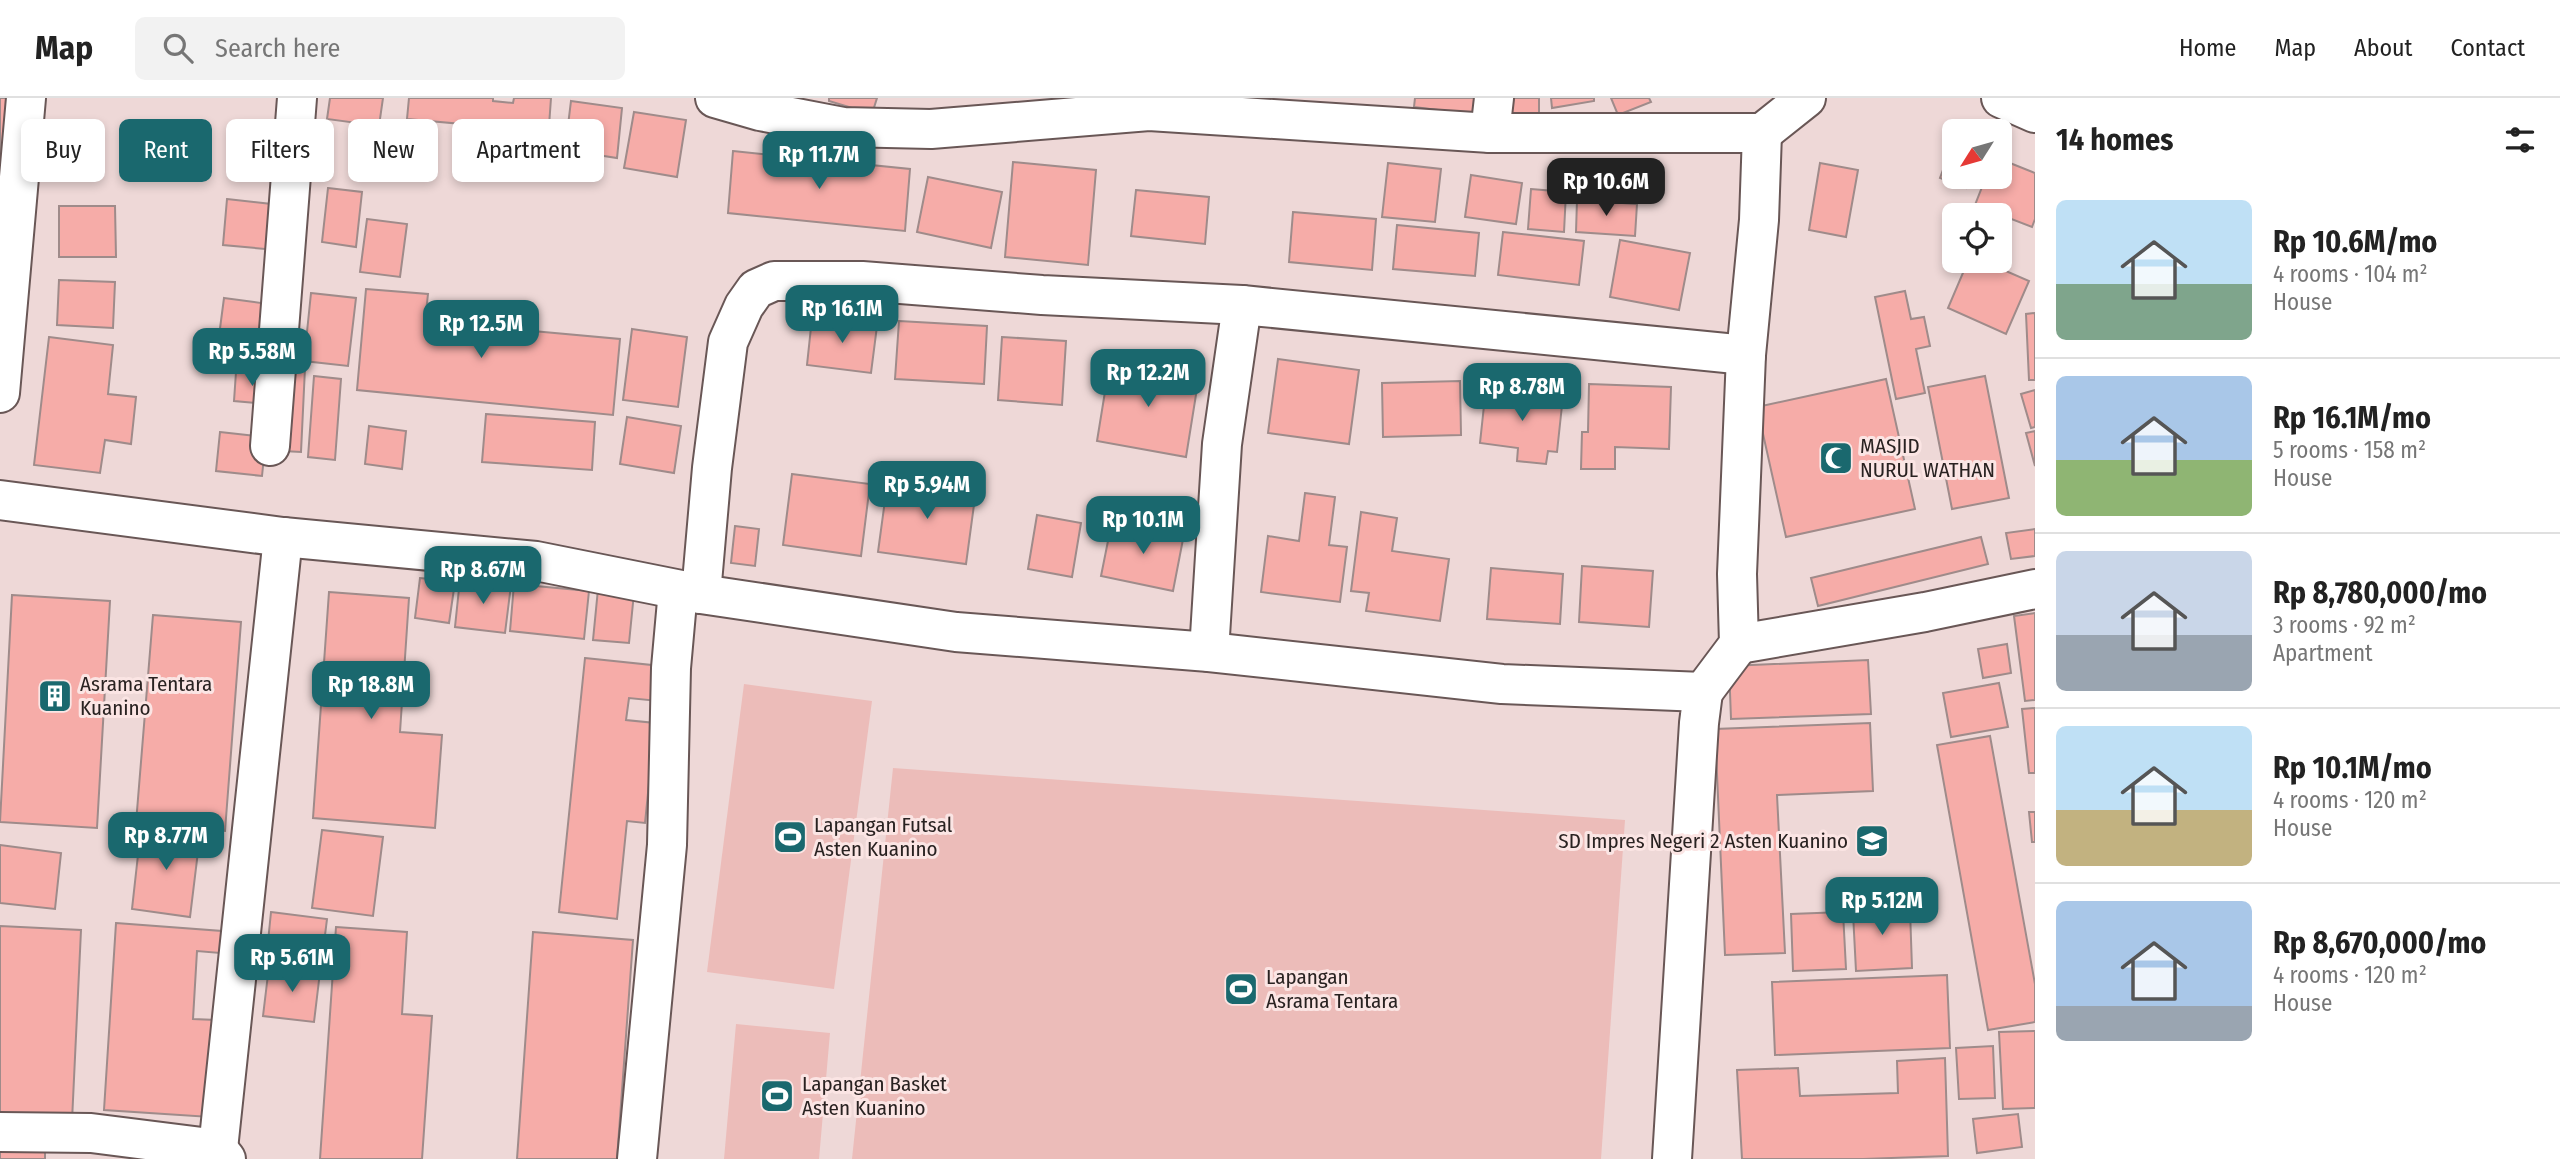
<!DOCTYPE html>
<html lang="en">
<head>
<meta charset="utf-8">
<style>
	:root { --surface:#fff; --page:#f2f2f2; --text:#222; --muted:#767676; --line:#e0e0e0; --accent:#1a686e }
	body { margin:0; font-family:"Fira Sans Condensed",sans-serif; background:var(--page); color:var(--text); height:100vh; display:flex; flex-direction:column; font-size:26px; white-space:nowrap }
	* { box-sizing:border-box; margin:0 }
	p { font-size:23px; color:var(--muted) }
	.icon { flex:none; width:38px; height:38px; fill:none; stroke:currentColor; stroke-width:2; stroke-linecap:round; stroke-linejoin:round }
	.map { position:relative; flex:1; overflow:hidden }
	.sheet { display:flex; flex-direction:column; background:var(--surface); width:525px }
	.sheet>* { flex:none }
	.banner { position:absolute; left:21px; top:21px; width:665px; height:63px; display:flex; gap:14px }
	.needle { width:46px; rotate:233deg }
	.tools { position:absolute; left:1942px; top:21px; display:grid; gap:14px }
	.tools a { display:grid; place-items:center; width:70px; height:70px; border-radius:10px; background:var(--surface); box-shadow:0 4px 10px #0003; font-size:35px }
	.price { position:absolute; translate:-50% -60px; padding:0 16px; border-radius:14px; background:var(--accent); color:#fff; font-size:23px; line-height:46px; filter:drop-shadow(0 2px 4px #0008) }
	.price::after { content:''; position:absolute; left:50%; top:42px; width:21px; height:16px; margin-left:-10px; background:inherit; clip-path:polygon(0 0,100% 0,50% 100%) }
	.price.selected { background:#222; color:#fff }
	ul { padding:0; list-style:none }
	li { display:flex; align-items:center; gap:21px; height:175px; padding:0 21px }
	li+li { border-top:2px solid var(--line) }
	li span { display:grid; place-items:center; flex:none; width:196px; height:140px; border-radius:10px; color:#555 }
	li>.icon { margin-inline-start:auto }
	span .icon { width:84px; height:84px; fill:#fffc; stroke-width:1 }
	li b { font-size:30px }
	h2 { display:flex; justify-content:space-between; align-items:center; height:84px; padding:0 21px; font-size:30px }
	.pill { padding:0 24px; border-radius:10px; background:var(--surface); box-shadow:0 4px 10px #0003; font-size:24px; line-height:63px }
	.pill.selected { background:var(--accent); color:#fff }
	header { display:flex; align-items:center; gap:42px; box-sizing:border-box; height:98px; padding:0 35px; background:var(--surface); border-bottom:2px solid var(--line) }
	header strong { font-size:33px }
	nav { display:flex; gap:38px; margin-inline-start:auto; font-size:24px }
	.search { width:490px; height:63px; background:var(--page); display:flex; align-items:center; gap:18px; box-sizing:border-box; padding:0 24px; border-radius:10px; color:var(--muted); font-size:26px }
	main { display:flex; flex:1; min-height:0 }
	.map>svg:first-child { display:block }
	.green { fill:#ecbcb9 }
	.building { fill:#f6aca8; stroke:#9f8b8a; stroke-width:2 }
	.lines { fill:none; stroke-linecap:round; stroke-linejoin:round }
	.minor-casing { stroke:#695756; stroke-width:42 }
	.minor { stroke:#fff; stroke-width:38 }
	.labels { text-anchor:middle; stroke-width:6; stroke-linejoin:round; paint-order:stroke }
	.poi-label { font-size:21px; fill:#292221; stroke:#fbe5e4; text-anchor:start }
</style>
</head>
<body>
<header>
<strong>Map</strong>
<div class="search"><svg class="icon" aria-label="search" viewBox="0 0 24 24"><circle cx="10" cy="10" r="6"/><path d="M15 15l6 6"/></svg>Search here</div>
<nav><a>Home</a><a>Map</a><a>About</a><a>Contact</a></nav>
</header>
<main>
<div class="map">
<svg width="2035" height="1061" viewBox="0 0 2035 1061">
	<rect width="100%" height="100%" fill="#eed8d7"/>
	<g class="green">
		<path d="M744,586L872,603L834,891L707,874Z"/>
		<path d="M893,670L1625,722L1601,1061H852Z"/>
		<path d="M736,926L830,935L819,1061H724Z"/>
	</g>
	<g class="building">
		<path d="M0,0H19L0,101Z"/>
		<path d="M330,0H383L379,28L327,21Z"/>
		<path d="M409,0H493V3L513,5L514,0H551L549,28L537,27L535,51L483,46L484,28L407,21Z"/>
		<path d="M829,0H877L872,16L829,3Z"/>
		<path d="M1415,0H1480L1478,17L1414,9Z"/>
		<path d="M1506,0H1539V17L1505,16Z"/>
		<path d="M1551,0H1594V3L1552,10Z"/>
		<path d="M1611,0H1649L1651,4L1618,17Z"/>
		<path d="M571,3L622,10L617,60L565,52Z"/>
		<path d="M634,14L686,22L677,79L624,70Z"/>
		<path d="M243,27L284,32L280,78L238,73Z"/>
		<path d="M1955,40V79H1971L1966,90L1940,80Z"/>
		<path d="M733,53L910,71L905,133L728,115Z"/>
		<path d="M2000,61L2035,75V121L2032,129L1975,107L1986,79H2000Z"/>
		<path d="M1013,64L1096,72L1088,167L1005,159Z"/>
		<path d="M1388,65L1441,71L1435,124L1382,119Z"/>
		<path d="M1820,65L1858,72L1846,139L1809,132Z"/>
		<path d="M1471,77L1522,85L1516,126L1465,119Z"/>
		<path d="M928,79L1002,94L991,150L917,134Z"/>
		<path d="M328,90L362,94L356,149L322,144Z"/>
		<path d="M1531,91L1566,94L1564,134L1528,131Z"/>
		<path d="M1136,92L1209,99L1205,146L1131,138Z"/>
		<path d="M227,101L280,107L276,152L223,147Z"/>
		<path d="M1577,102L1637,106L1635,138L1576,134Z"/>
		<path d="M59,108H115L116,159H59Z"/>
		<path d="M1293,114L1376,121L1372,172L1289,164Z"/>
		<path d="M367,121L407,126L400,179L360,174Z"/>
		<path d="M1397,127L1479,135L1475,178L1393,171Z"/>
		<path d="M1503,134L1584,143L1579,187L1498,177Z"/>
		<path d="M1620,142L1690,155L1679,212L1610,199Z"/>
		<path d="M1968,163H1983L2029,183L2006,236L1948,210Z"/>
		<path d="M59,182L115,184L113,230L57,227Z"/>
		<path d="M366,191L428,196L425,223L620,241L613,317L357,292Z"/>
		<path d="M1905,193L1911,221L1924,219L1930,248L1916,251L1925,295L1896,301L1875,199Z"/>
		<path d="M311,195L356,200L348,268L304,263Z"/>
		<path d="M224,200L268,206L263,244L219,238Z"/>
		<path d="M2035,215V282H2029L2026,216Z"/>
		<path d="M812,220L877,228L871,275L807,267Z"/>
		<path d="M899,223L987,228L984,286L895,281Z"/>
		<path d="M632,231L687,239L678,309L623,302Z"/>
		<path d="M49,239L113,247L108,296L136,299L131,346L105,342L100,375L34,367Z"/>
		<path d="M1002,239L1066,243L1062,307L998,302Z"/>
		<path d="M1278,261L1359,272L1349,346L1268,335Z"/>
		<path d="M1110,263L1199,278L1186,359L1097,343Z"/>
		<path d="M287,269L305,270L301,354L283,353Z"/>
		<path d="M236,274L271,277L269,306L234,303Z"/>
		<path d="M314,278L341,281L335,362L308,359Z"/>
		<path d="M1985,278L2009,400L1952,411L1928,289Z"/>
		<path d="M1886,281L1915,411L1786,439L1757,309Z"/>
		<path d="M1460,283L1461,337L1383,339L1382,285Z"/>
		<path d="M1589,286L1671,289L1669,351L1615,349V371H1581L1582,334H1588Z"/>
		<path d="M1486,289L1563,298L1557,354L1548,353L1546,366L1517,363L1518,350L1480,345Z"/>
		<path d="M2035,292V329L2031,330L2021,296Z"/>
		<path d="M486,316L595,324L592,372L482,364Z"/>
		<path d="M627,319L681,328L674,375L620,366Z"/>
		<path d="M369,328L406,333L402,371L365,366Z"/>
		<path d="M2035,333V368L2026,335Z"/>
		<path d="M220,334L266,339L262,378L216,373Z"/>
		<path d="M792,376L870,386L861,458L783,447Z"/>
		<path d="M888,380L976,392L966,466L878,454Z"/>
		<path d="M1305,395L1335,399L1329,447L1347,449L1340,504L1261,494L1268,438L1299,443Z"/>
		<path d="M1361,414L1397,420L1392,453L1449,461L1440,523L1366,513L1369,495L1351,493Z"/>
		<path d="M1037,417L1081,425L1072,479L1028,471Z"/>
		<path d="M1112,423L1184,436L1173,493L1101,478Z"/>
		<path d="M735,428L759,431L755,468L731,465Z"/>
		<path d="M2035,431V458L2011,461L2006,435Z"/>
		<path d="M1981,439L1988,466L1818,508L1811,480Z"/>
		<path d="M1582,468L1653,473L1649,529L1579,524Z"/>
		<path d="M1491,470L1563,476L1560,526L1487,521Z"/>
		<path d="M420,480L455,484L449,525L415,520Z"/>
		<path d="M460,481L511,487L505,535L455,529Z"/>
		<path d="M514,486L589,493L584,541L510,533Z"/>
		<path d="M598,491L634,495L629,545L593,542Z"/>
		<path d="M329,494L409,500L400,634L442,637L435,730L313,720Z"/>
		<path d="M12,497L110,503L97,730L0,724Z"/>
		<path d="M2035,515V602L2025,603L2014,518Z"/>
		<path d="M153,517L241,524L225,733L136,725Z"/>
		<path d="M2007,546L2011,575L1983,580L1978,551Z"/>
		<path d="M585,560L661,568L658,603L629,600L626,622L655,625L645,725L627,723L617,821L559,814Z"/>
		<path d="M1868,562L1871,616L1731,621L1729,568Z"/>
		<path d="M1999,585L2008,629L1951,639L1943,595Z"/>
		<path d="M2035,610V675H2029L2022,611Z"/>
		<path d="M1870,625L1873,693L1777,697L1785,855L1725,857L1715,631Z"/>
		<path d="M1990,638L2035,886V924L1988,932L1937,647Z"/>
		<path d="M2029,714H2035V744H2032Z"/>
		<path d="M141,730L200,737L190,819L132,811Z"/>
		<path d="M322,732L383,739L373,818L312,810Z"/>
		<path d="M0,747L61,755L55,811L0,805Z"/>
		<path d="M1891,799V813L1910,812L1912,870L1856,873L1853,815L1869,814L1868,800Z"/>
		<path d="M271,814L327,821L322,861L267,854Z"/>
		<path d="M1843,814L1846,871L1793,873L1791,816Z"/>
		<path d="M116,825L222,833L220,855L197,853L193,921L216,922L210,1019L104,1012Z"/>
		<path d="M0,828L81,832L72,1023L0,1019Z"/>
		<path d="M336,829L407,834L402,916L432,918L422,1061H320Z"/>
		<path d="M533,834L633,842L617,1061H517Z"/>
		<path d="M269,868L320,874L314,924L263,918Z"/>
		<path d="M1947,877L1950,950L1775,957L1772,884Z"/>
		<path d="M2035,933V1010L2003,1011L1999,934Z"/>
		<path d="M1993,948L1995,1000L1959,1001L1956,950Z"/>
		<path d="M1945,960L1948,1058L1863,1061H1742L1737,972L1798,970L1800,998L1898,995L1897,963Z"/>
		<path d="M2018,1016L2022,1049L1977,1055L1973,1021Z"/>
		<path d="M0,1047L45,1050V1061H0Z"/>
	</g>
	<g class="lines">
		<g class="minor-casing">
			<g id="minor">
				<path d="M715,0L760,13L843,29L931,31L1149,13L1490,35H1762L1806,0"/>
				<path d="M2001,0L2035,15"/>
				<path d="M1490,35L1494,0"/>
				<path d="M0,295L26,0"/>
				<path d="M270,348L297,0"/>
				<path d="M0,402L283,439L536,463L701,496L956,534L1209,554L1502,586L1703,594L1699,625L1672,1061"/>
				<path d="M701,496L712,370L728,244L744,208L756,191L774,183H862L1042,197L1242,207"/>
				<path d="M1739,546L1925,514L2035,491"/>
				<path d="M1209,554L1222,346L1242,207L1746,257"/>
				<path d="M1703,594L1739,546L1737,476L1746,257L1759,122L1762,35"/>
				<path d="M0,1034L91,1035L218,1051L226,1061"/>
				<path d="M218,1051L283,439"/>
				<path d="M637,1061L667,747L671,570L678,492"/>
			</g>
		</g>
		<use href="#minor" class="minor"/>
	</g>
	<defs>
		<g id="mosque-square" transform="scale(1.75)"><rect x="-9" y="-9" width="18" height="18" rx="4" fill="#1a686e" stroke="#fbe5e4"/><path d="M3.5-4.9A6 6 0 1 0 3.5 4.9A5 5 0 1 1 3.5-4.9Z" fill="#fff"/></g>
		<g id="building-square" transform="scale(1.75)"><rect x="-9" y="-9" width="18" height="18" rx="4" fill="#1a686e" stroke="#fbe5e4"/><path d="M-4-6H4V6H1V3H-1V6H-4ZM-2.5-4.3h1.7v1.8h-1.7ZM.8-4.3h1.7v1.8H.8ZM-2.5-1h1.7V.8h-1.7ZM.8-1h1.7V.8H.8Z" fill="#fff"/></g>
		<g id="stadium-square" transform="scale(1.75)"><rect x="-9" y="-9" width="18" height="18" rx="4" fill="#1a686e" stroke="#fbe5e4"/><path d="M0-5a6.5 5 0 1 0 0 10a6.5 5 0 1 0 0-10ZM-3.5-1.8h7v3.6h-7Z" fill="#fff"/></g>
		<g id="school-square" transform="scale(1.75)"><rect x="-9" y="-9" width="18" height="18" rx="4" fill="#1a686e" stroke="#fbe5e4"/><path d="M0-5L7-2L0 1L-7-2ZM-4 1L0 2.5L4 1V4Q0 6-4 4Z" fill="#fff"/></g>
	</defs>
	<g fill-rule="evenodd">
		<use href="#mosque-square" x="1836" y="360"/>
		<use href="#building-square" x="55" y="598"/>
		<use href="#stadium-square" x="790" y="739"/>
		<use href="#school-square" x="1872" y="743"/>
		<use href="#stadium-square" x="1241" y="891"/>
		<use href="#stadium-square" x="777" y="998"/>
	</g>
	<g class="labels">
		<g class="poi-label">
			<text x="1860" y="355">MASJID<tspan x="1860" dy="24">NURUL WATHAN</tspan></text>
			<text x="80" y="593">Asrama Tentara<tspan x="80" dy="24">Kuanino</tspan></text>
			<text x="814" y="734">Lapangan Futsal<tspan x="814" dy="24">Asten Kuanino</tspan></text>
			<text x="1848" y="750" text-anchor="end">SD Impres Negeri 2 Asten Kuanino</text>
			<text x="1266" y="886">Lapangan<tspan x="1266" dy="24">Asrama Tentara</tspan></text>
			<text x="802" y="993">Lapangan Basket<tspan x="802" dy="24">Asten Kuanino</tspan></text>
		</g>
	</g>
</svg>
<div class="tools">
<a><svg class="needle" viewBox="-14 -14 28 28"><path d="M0-13l5 13h-10z" fill="#e53935"/><path d="M0 13l5-13h-10z" fill="#767676"/></svg></a>
<a><svg class="icon" aria-label="locate" viewBox="0 0 24 24"><circle cx="12" cy="12" r="6"/><path d="M12 2v4M12 18v4M2 12h4M18 12h4"/></svg></a>
</div>
<b class="price" style="left:819px;top:93px">Rp 11.7M</b>
<b class="price selected" style="left:1606px;top:120px">Rp 10.6M</b>
<b class="price" style="left:842px;top:247px">Rp 16.1M</b>
<b class="price" style="left:481px;top:262px">Rp 12.5M</b>
<b class="price" style="left:252px;top:290px">Rp 5.58M</b>
<b class="price" style="left:1148px;top:311px">Rp 12.2M</b>
<b class="price" style="left:1522px;top:325px">Rp 8.78M</b>
<b class="price" style="left:927px;top:423px">Rp 5.94M</b>
<b class="price" style="left:1143px;top:458px">Rp 10.1M</b>
<b class="price" style="left:483px;top:508px">Rp 8.67M</b>
<b class="price" style="left:371px;top:623px">Rp 18.8M</b>
<b class="price" style="left:166px;top:774px">Rp 8.77M</b>
<b class="price" style="left:1882px;top:839px">Rp 5.12M</b>
<b class="price" style="left:292px;top:896px">Rp 5.61M</b>
<div class="banner">
<a class="pill">Buy</a>
<a class="pill selected">Rent</a>
<a class="pill">Filters</a>
<a class="pill">New</a>
<a class="pill">Apartment</a>
</div>
</div>
<section class="sheet">
<h2>14 homes<svg class="icon" aria-label="filters" viewBox="0 0 24 24"><path d="M4 7h16M4 17h16"/><circle cx="9" cy="7" r="2"/><circle cx="15" cy="17" r="2"/></svg></h2>
<ul>
<li><span style="background:linear-gradient(#bfe0f5 60%,#7fa58c 0)"><svg class="icon" aria-label="home" viewBox="0 0 24 24"><path d="M3 11l9-7 9 7M6 9v11h12V9"/></svg></span><div><b>Rp 10.6M/mo</b><p>4 rooms · 104 m²</p><p>House</p></div></li>
<li><span style="background:linear-gradient(#a9c7e8 60%,#8fb573 0)"><svg class="icon" aria-label="home" viewBox="0 0 24 24"><path d="M3 11l9-7 9 7M6 9v11h12V9"/></svg></span><div><b>Rp 16.1M/mo</b><p>5 rooms · 158 m²</p><p>House</p></div></li>
<li><span style="background:linear-gradient(#c9d6e8 60%,#9aa5b1 0)"><svg class="icon" aria-label="home" viewBox="0 0 24 24"><path d="M3 11l9-7 9 7M6 9v11h12V9"/></svg></span><div><b>Rp 8,780,000/mo</b><p>3 rooms · 92 m²</p><p>Apartment</p></div></li>
<li><span style="background:linear-gradient(#bfe0f5 60%,#c2b280 0)"><svg class="icon" aria-label="home" viewBox="0 0 24 24"><path d="M3 11l9-7 9 7M6 9v11h12V9"/></svg></span><div><b>Rp 10.1M/mo</b><p>4 rooms · 120 m²</p><p>House</p></div></li>
<li><span style="background:linear-gradient(#a9c7e8 75%,#9aa5b1 0)"><svg class="icon" aria-label="home" viewBox="0 0 24 24"><path d="M3 11l9-7 9 7M6 9v11h12V9"/></svg></span><div><b>Rp 8,670,000/mo</b><p>4 rooms · 120 m²</p><p>House</p></div></li>
</ul>
</section>
</main>
</body>
</html>
